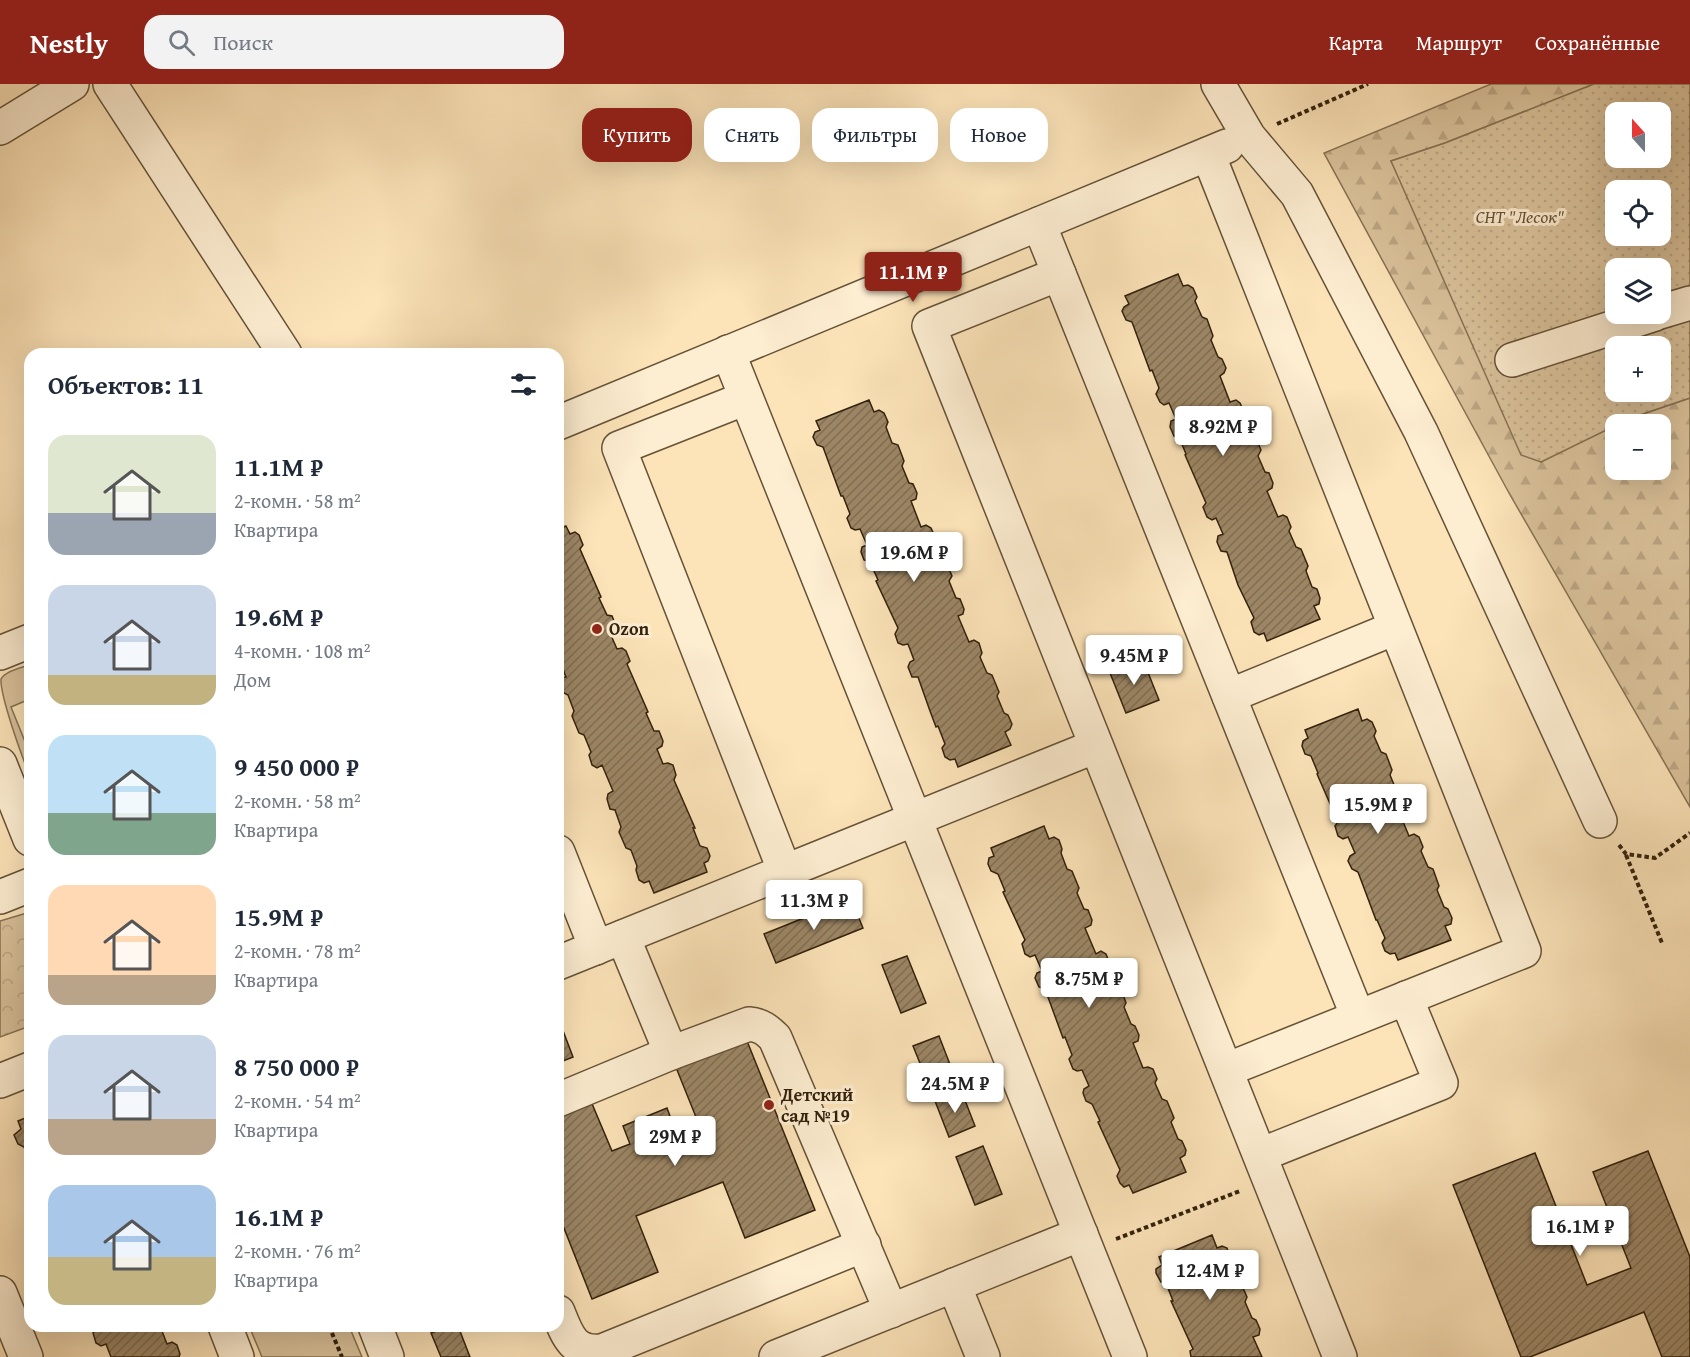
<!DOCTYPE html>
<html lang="ru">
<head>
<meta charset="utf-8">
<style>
	:root { --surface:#fff; --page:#f2f2f3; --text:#1f2937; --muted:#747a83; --accent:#8f2418 }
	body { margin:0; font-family:"Gentium Book Plus",serif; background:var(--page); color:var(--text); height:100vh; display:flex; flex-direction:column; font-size:22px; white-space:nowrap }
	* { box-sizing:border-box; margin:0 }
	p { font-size:20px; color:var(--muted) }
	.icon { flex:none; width:33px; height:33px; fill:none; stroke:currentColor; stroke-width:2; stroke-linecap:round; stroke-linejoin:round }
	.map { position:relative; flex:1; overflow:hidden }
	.panel { position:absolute; left:24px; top:264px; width:540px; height:984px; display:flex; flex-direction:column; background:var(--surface); border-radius:18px; box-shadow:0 6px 24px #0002 }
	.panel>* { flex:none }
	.top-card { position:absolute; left:582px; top:24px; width:570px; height:54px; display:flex; gap:12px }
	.needle { width:39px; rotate:339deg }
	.controls { position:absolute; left:1605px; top:18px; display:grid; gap:12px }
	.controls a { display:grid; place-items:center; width:66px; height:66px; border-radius:12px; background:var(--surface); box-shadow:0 6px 24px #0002; font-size:30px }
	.price { position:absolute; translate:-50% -51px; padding:0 14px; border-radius:6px; background:#fff; color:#222; font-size:20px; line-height:39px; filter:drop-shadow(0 2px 3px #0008) }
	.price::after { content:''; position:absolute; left:50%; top:36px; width:18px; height:14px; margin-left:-9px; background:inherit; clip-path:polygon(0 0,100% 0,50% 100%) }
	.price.active { background:var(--accent); color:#fff }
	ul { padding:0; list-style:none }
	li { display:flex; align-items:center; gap:18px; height:150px; padding:0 24px }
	li span { display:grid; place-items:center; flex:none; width:168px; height:120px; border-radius:18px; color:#555 }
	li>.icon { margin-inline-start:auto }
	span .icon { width:72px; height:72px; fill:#fffc; stroke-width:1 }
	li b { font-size:26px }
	h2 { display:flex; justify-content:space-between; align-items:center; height:72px; padding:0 24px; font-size:26px }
	.chip { padding:0 21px; border-radius:18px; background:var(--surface); box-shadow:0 6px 24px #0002; font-size:21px; line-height:54px }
	.chip.active { background:var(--accent); color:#fff }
	header { display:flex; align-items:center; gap:36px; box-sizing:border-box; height:84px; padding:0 30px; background:var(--accent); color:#fff }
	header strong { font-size:28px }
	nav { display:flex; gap:33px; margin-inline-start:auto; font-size:21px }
	.search { width:420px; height:54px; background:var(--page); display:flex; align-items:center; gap:15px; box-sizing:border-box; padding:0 21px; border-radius:18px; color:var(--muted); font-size:22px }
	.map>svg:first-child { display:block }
	.grass { fill:#dac29b; stroke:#867254; stroke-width:1.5 }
	.forest { fill:url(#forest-firs); stroke:#867254; stroke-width:1.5 }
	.park { fill:url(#park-crowns); stroke:#867254; stroke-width:1.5 }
	.garden { fill:url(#garden-dots); stroke:#867254; stroke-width:1.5; fill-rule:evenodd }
	.building { fill:url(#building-hatch); stroke:#33210c; stroke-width:1.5 }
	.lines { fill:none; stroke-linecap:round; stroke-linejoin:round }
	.minor-casing { stroke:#655237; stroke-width:36 }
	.path { stroke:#33210c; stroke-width:4; stroke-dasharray:4.5 3; stroke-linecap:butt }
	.minor { stroke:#fdedd1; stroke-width:33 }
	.poi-dot { fill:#8f2418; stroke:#fdedd1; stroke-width:2 }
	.labels { text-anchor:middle; stroke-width:6; stroke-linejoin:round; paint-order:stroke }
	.park-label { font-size:18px; font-style:italic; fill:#655137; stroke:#fdedd1 }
	.poi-label { font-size:18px; font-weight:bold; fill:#33210c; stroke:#fdedd1; text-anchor:start }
</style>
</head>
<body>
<header>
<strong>Nestly</strong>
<div class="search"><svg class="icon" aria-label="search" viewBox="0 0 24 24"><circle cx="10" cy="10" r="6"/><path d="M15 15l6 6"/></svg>Поиск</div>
<nav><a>Карта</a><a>Маршрут</a><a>Сохранённые</a></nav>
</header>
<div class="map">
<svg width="1690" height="1273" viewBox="0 0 1690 1273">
	<defs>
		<pattern id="forest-firs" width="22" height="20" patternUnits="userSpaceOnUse" patternTransform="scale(1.5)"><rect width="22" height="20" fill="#dac29b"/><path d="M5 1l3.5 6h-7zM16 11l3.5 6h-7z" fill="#bca684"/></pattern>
		<pattern id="park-crowns" width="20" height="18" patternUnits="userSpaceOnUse" patternTransform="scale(1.5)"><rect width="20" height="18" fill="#dac29b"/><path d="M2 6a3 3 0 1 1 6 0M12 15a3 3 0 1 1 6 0" fill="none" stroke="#bca684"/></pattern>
		<pattern id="garden-dots" width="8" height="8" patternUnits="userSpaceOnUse" patternTransform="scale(1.5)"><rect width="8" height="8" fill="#dac29b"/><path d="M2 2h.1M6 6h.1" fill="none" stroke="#bca684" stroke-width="1.8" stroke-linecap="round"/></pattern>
		<pattern id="building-hatch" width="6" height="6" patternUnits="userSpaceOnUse" patternTransform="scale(1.5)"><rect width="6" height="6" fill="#9c8665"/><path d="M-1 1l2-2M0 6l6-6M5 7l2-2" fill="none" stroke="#806d52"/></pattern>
	</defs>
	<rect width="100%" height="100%" fill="#fce3b8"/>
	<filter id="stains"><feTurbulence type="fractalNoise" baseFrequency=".00333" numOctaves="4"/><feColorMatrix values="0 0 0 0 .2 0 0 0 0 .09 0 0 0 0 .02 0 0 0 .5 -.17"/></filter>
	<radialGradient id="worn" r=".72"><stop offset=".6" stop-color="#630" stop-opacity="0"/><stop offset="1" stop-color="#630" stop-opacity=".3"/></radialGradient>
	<g class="grass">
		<path d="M30,581V615L11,623L30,670V692C22,673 0,612 1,595C5,587 22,583 30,581Z"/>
		<path d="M249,1242H349L362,1273H262Z"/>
	</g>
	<path class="forest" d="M1491,0H1594L1445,59L1391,77L1541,378L1615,341L1616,386H1660V340H1617L1631,334L1690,314V723L1509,409L1324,69Z"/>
	<path class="park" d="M30,828V942L0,953V837Z"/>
	<path class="garden" d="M1594,0H1690V314L1631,334L1541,378L1521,371L1391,77L1445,59ZM1616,28H1660V74H1616ZM1616,106H1660V152H1616ZM1616,184H1660V230H1616ZM1616,262H1660V308H1616Z"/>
	<g class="building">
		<path d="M1178,190L1183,202L1188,201L1193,204L1197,213L1195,217L1202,233L1207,235L1213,252L1211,256L1218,273L1222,275L1226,284L1224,289L1220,292L1230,318L1236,316L1240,319L1244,328L1242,332L1249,348L1254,350L1261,366L1258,372L1265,388L1269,389L1273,399L1272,404L1267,407L1278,433L1283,431L1287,433L1291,443L1289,447L1296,463L1301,465L1308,482L1306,487L1312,503L1317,505L1320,514L1319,520L1314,522L1320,535L1267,557L1264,549L1259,551L1254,548L1251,538L1254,534L1238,501L1227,468L1221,467L1217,458L1218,452L1223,450L1216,434L1212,436L1207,433L1203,423L1206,419L1185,371L1186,370L1179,353L1174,352L1170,343L1171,337L1176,335L1169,319L1164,321L1160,318L1156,310L1159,304L1152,286L1150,287L1132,238L1126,236L1122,227L1124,223L1129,220L1125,212Z"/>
		<path d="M869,316L874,328L879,326L884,329L888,338L886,343L892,359L898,361L904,377L902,382L909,399L913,400L917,409L916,415L911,417L921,443L926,441L931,444L935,453L933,457L940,474L945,476L952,492L949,497L956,514L960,515L964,525L963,530L958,532L969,558L974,556L979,559L982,569L980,573L987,589L992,591L999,608L997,612L1004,629L1008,631L1012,640L1010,645L1005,648L1011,661L958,683L955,675L950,676L945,673L942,664L945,660L938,642L936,643L930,627L918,593H912L908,583L910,578L914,576L908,560L903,561L898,559L895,550L898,544L876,497L878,496L870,478L864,476L861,468L862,463L867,461L860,445L855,446L851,444L847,434L850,430L843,412H841L823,363L817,361L813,353L815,348L820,346L816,337Z"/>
		<path d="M566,442L570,450L575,448L579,451L583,461L580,465L601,513L599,514L607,531L612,532L616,542L615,547L610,549L617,565L622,564L626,567L630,577L627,580L648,628L646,629L654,647H659L663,657L662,662L657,665L663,680L668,679L673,681L676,691L674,696L695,744H693L700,762L707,764L710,772L708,777L704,779L707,788L654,809L649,797L644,799L639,796L636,786L637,782L631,766L626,764L619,748L621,743L615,726L610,725L607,715L608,710L613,707L602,681L597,684L592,681L589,671L591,668L584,651L579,649L572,632L574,627L568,611L564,609L560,600L561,594L566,593L558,573V445Z"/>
		<path d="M1143,576L1159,616L1126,629L1110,589Z"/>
		<path d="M1358,625L1362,637L1367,635L1372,638L1376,647L1374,652L1381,668L1386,670L1392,686L1390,691L1397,708L1401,709L1405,719L1404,724L1399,726L1404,740L1409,752L1414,750L1419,753L1423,763L1421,767L1428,783L1433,785L1439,802L1437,806L1444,823L1448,825L1452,834L1451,840L1445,842L1451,856L1398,876L1395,869L1390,870L1385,867L1382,859L1385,854L1377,836H1376L1358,788L1352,785L1348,777L1350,772L1355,769L1348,753L1343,755L1338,752L1335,742L1338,738L1317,690L1318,689L1311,672L1305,670L1302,662L1303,657L1308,654L1305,646Z"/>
		<path d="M1044,742L1049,755L1054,753L1059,756L1062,765L1061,769L1067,785L1072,787L1079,804L1077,809L1084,825L1088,826L1092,836L1091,841L1085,844L1096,870L1101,867L1106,870L1110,880L1108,884L1115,900L1120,902L1126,919L1124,923L1131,940L1135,942L1139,951L1138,957L1133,959L1143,984L1148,983L1153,985L1157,995L1155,999L1162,1015L1167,1017L1174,1034L1171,1038L1178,1055L1182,1057L1186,1066L1185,1071L1180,1074L1186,1088L1133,1109L1129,1101L1124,1103L1120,1099L1117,1092L1120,1086L1098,1038L1100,1037L1092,1020L1086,1017L1083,1009L1084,1005L1089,1002L1082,986L1077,987L1073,985L1069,975L1072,971L1065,953L1063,954L1045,905L1039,903L1035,894L1037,889L1042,887L1035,871L1030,873L1025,870L1022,860L1025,856L1003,808L1005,807L998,790L991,787L988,780L989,774L994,772L991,764Z"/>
		<path d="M851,815L863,844L776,879L764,850Z"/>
		<path d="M907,872L926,919L901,929L882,881Z"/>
		<path d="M559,936L573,973L558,979V937Z"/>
		<path d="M745,952L815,1126L745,1154L723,1098L636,1132L658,1188L592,1215L558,1129V1028L590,1015L612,1067L630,1060L623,1042L667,1024L674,1043L696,1033L675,981Z"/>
		<path d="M939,952L951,983L926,994L913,962Z"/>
		<path d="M961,1006L975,1042L949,1053L935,1017Z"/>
		<path d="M30,1032V1078L24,1063L18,1060L14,1051L21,1045L18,1037Z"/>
		<path d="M983,1062L1002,1110L975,1121L956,1073Z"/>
		<path d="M1648,1067L1690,1173V1273H1662L1644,1228L1530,1273H1521L1453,1101L1535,1069L1587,1201L1631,1184L1593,1088Z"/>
		<path d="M1212,1151L1217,1164L1222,1162L1227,1164L1230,1174L1229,1178L1235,1194L1240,1197L1247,1213L1245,1218L1252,1234L1256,1236L1260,1245L1259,1251L1253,1253L1262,1273H1191L1190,1267L1193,1265L1171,1217H1173L1166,1199L1161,1198L1156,1189V1185L1162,1181L1159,1173Z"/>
		<path d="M95,1242H160L167,1260L172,1258L177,1261L180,1270L179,1273H111L106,1260L101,1262L96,1259L93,1249L96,1245Z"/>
		<path d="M448,1242H458L470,1273H441L431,1249Z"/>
	</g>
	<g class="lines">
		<g class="minor-casing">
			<g id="minor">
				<path d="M110,0L285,270"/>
				<path d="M1218,0L1249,53L1297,110L1421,348L1600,737"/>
				<path d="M0,44L72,0"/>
				<path d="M1208,70L1524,867L1226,986"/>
				<path d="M1039,140L1358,933"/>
				<path d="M1059,190L929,242L1340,1273"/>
				<path d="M1660,228L1690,219"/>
				<path d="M728,268L1130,1273"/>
				<path d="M1512,276L1655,230"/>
				<path d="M746,314L619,364L785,788"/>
				<path d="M558,339L1227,62"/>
				<path d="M0,569L30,557"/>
				<path d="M1229,612L1395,544"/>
				<path d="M0,680L30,755"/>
				<path d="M558,768L596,864"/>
				<path d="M0,813L30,801"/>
				<path d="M623,853L671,969L749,940C761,941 767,946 775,954L891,1227"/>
				<path d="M558,879L1096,662"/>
				<path d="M0,997L30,985"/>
				<path d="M558,1016L671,969"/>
				<path d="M1260,1071L1441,999L1406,914"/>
				<path d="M954,1201L983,1273"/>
				<path d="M0,1209L26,1273"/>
				<path d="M558,1228C567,1251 573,1270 602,1267L864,1161"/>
				<path d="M225,1242L237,1273"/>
				<path d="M375,1242L387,1273"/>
				<path d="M776,1273L1081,1150"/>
			</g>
		</g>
		<g class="path">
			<path d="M1277,40L1368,0"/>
			<path d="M1619,761L1626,770L1655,774L1690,749"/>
			<path d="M1626,771L1662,859"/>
			<path d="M1116,1155L1240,1107"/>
			<path d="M329,1242L342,1273"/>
		</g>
		<use href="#minor" class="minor"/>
	</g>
	<g class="poi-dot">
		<circle cx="597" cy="545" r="6"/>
		<circle cx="769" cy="1021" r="6"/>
	</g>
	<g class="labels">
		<g class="park-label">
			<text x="1520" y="139">СНТ "Лесок"</text>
		</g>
		<g class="poi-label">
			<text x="609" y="551">Ozon</text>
			<text x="781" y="1017">Детский<tspan x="781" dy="21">сад №19</tspan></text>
		</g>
	</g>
	<rect width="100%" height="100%" filter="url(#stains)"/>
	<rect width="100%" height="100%" fill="url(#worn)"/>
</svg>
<div class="controls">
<a><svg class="needle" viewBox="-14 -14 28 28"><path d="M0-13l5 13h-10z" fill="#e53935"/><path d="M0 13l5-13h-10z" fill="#747a83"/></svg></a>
<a><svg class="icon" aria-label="locate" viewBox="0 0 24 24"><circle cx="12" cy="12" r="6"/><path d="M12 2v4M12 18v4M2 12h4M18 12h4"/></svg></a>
<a><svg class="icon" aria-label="layers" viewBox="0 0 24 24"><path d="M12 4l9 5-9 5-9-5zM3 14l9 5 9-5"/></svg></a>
<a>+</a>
<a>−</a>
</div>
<b class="price active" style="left:913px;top:219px">11.1M ₽</b>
<b class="price" style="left:1223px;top:373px">8.92M ₽</b>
<b class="price" style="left:914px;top:499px">19.6M ₽</b>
<b class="price" style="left:1134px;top:602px">9.45M ₽</b>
<b class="price" style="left:1378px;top:751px">15.9M ₽</b>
<b class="price" style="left:814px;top:847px">11.3M ₽</b>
<b class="price" style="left:1089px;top:925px">8.75M ₽</b>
<b class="price" style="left:955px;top:1030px">24.5M ₽</b>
<b class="price" style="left:675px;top:1083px">29M ₽</b>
<b class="price" style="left:1580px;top:1173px">16.1M ₽</b>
<b class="price" style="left:1210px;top:1217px">12.4M ₽</b>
<div class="top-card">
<a class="chip active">Купить</a>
<a class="chip">Снять</a>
<a class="chip">Фильтры</a>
<a class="chip">Новое</a>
</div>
<section class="panel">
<h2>Объектов: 11<svg class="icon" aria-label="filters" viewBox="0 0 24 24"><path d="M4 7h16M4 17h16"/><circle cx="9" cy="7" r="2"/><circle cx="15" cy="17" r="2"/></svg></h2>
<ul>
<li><span style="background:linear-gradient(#dfe7d0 65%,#9aa5b1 0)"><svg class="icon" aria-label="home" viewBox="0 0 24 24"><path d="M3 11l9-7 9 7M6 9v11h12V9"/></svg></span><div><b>11.1M ₽</b><p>2-комн. · 58 m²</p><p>Квартира</p></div></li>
<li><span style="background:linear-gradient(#c9d6e8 75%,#c2b280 0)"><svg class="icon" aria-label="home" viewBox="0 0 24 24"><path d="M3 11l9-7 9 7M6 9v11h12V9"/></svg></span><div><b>19.6M ₽</b><p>4-комн. · 108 m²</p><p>Дом</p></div></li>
<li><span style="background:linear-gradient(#bfe0f5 65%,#7fa58c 0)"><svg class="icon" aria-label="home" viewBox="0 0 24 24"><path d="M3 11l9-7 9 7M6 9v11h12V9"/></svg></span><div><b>9 450 000 ₽</b><p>2-комн. · 58 m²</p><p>Квартира</p></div></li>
<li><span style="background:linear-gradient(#ffd9b3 75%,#b9a48a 0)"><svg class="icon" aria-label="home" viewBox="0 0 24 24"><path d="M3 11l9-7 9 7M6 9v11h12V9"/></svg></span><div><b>15.9M ₽</b><p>2-комн. · 78 m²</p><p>Квартира</p></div></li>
<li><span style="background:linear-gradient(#c9d6e8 70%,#b9a48a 0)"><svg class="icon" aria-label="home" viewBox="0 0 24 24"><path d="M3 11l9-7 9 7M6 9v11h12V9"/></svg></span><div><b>8 750 000 ₽</b><p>2-комн. · 54 m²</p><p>Квартира</p></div></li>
<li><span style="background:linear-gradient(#a9c7e8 60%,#c2b280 0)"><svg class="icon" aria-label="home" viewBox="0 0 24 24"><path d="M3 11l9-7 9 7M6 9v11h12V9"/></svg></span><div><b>16.1M ₽</b><p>2-комн. · 76 m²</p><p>Квартира</p></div></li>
</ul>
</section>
</div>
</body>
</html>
